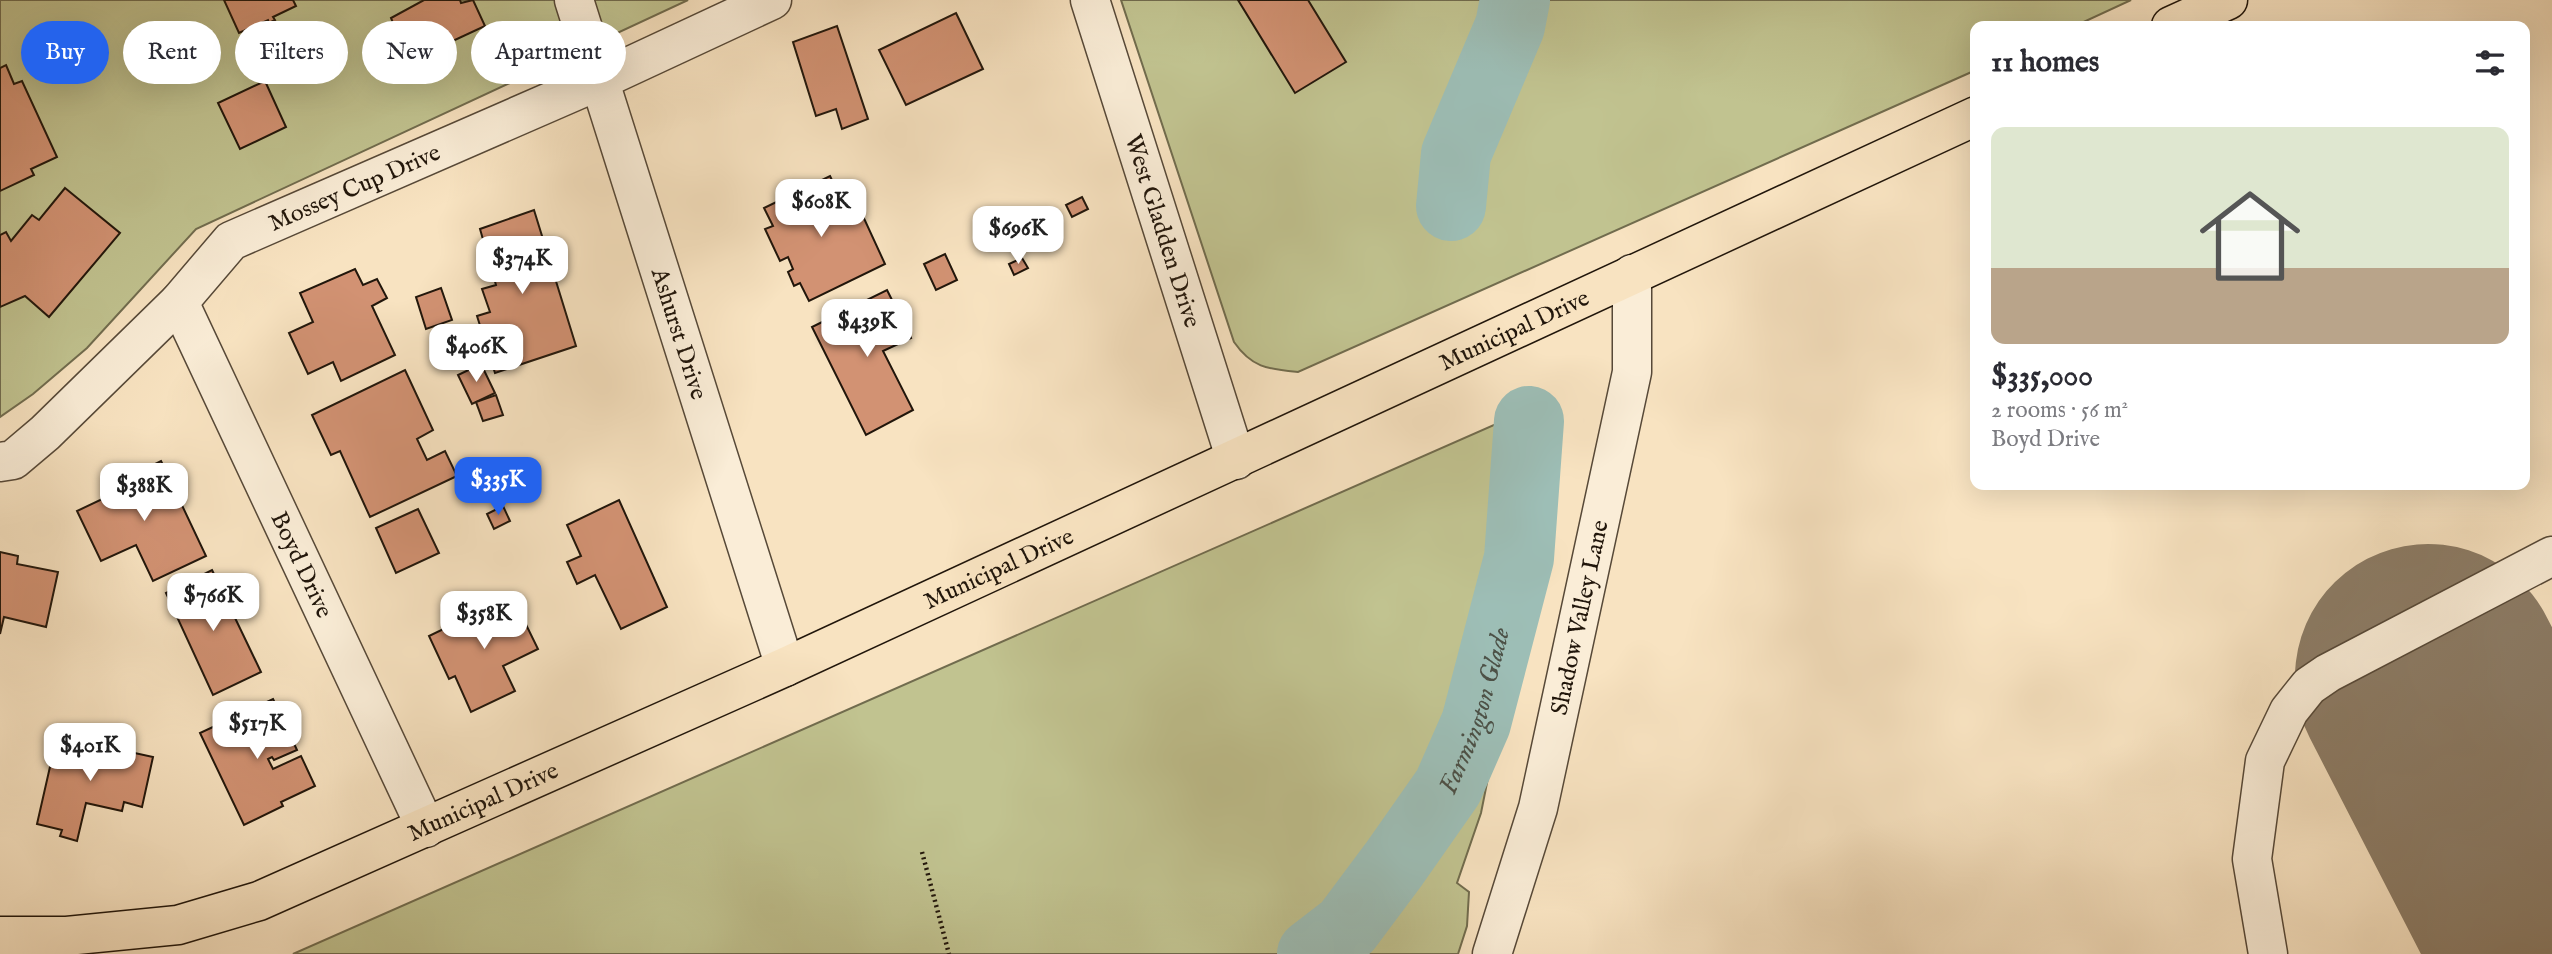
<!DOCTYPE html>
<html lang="en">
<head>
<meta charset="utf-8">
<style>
	:root { --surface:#fff; --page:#f2f2f3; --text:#2b2b33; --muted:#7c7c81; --accent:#2563eb }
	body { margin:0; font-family:"IM FELL English",serif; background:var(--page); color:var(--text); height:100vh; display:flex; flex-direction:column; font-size:26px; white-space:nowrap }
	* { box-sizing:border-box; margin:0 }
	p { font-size:23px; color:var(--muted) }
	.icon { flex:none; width:38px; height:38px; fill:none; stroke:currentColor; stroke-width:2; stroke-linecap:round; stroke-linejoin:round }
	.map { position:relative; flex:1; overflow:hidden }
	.details { position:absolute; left:1970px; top:21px; width:560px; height:469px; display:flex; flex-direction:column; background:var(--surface); border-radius:14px; box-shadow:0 7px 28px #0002 }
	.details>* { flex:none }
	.guide { position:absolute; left:21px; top:21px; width:665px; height:63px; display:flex; gap:14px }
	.price { position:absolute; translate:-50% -60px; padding:0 16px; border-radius:14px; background:#fff; color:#222; font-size:23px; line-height:46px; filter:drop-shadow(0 2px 4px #0008) }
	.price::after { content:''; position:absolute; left:50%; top:42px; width:21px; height:16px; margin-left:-10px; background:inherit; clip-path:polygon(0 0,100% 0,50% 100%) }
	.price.current { background:var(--accent); color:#fff }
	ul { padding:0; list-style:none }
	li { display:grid; align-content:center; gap:14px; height:371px; padding:0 21px }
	li span { display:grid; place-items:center; height:217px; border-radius:14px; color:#555 }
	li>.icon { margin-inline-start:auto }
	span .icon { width:126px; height:126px; fill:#fffc; stroke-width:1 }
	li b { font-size:30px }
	h2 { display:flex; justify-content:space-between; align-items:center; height:84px; padding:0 21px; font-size:30px }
	.chip { padding:0 24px; border-radius:32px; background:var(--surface); box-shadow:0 7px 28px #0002; font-size:24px; line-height:63px }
	.chip.current { background:var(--accent); color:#fff }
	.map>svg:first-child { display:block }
	.green { fill:#c1c390; stroke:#716c4e; stroke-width:2 }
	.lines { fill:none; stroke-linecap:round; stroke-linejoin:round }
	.river { stroke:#9dbeb6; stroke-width:70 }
	.taxiway { stroke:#8c7c66; stroke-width:107 }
	.runway { stroke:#8c7c66; stroke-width:266 }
	.building { fill:#d29273; stroke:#21160b; stroke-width:2 }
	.minor-casing { stroke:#574938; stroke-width:41 }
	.major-casing { stroke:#21160b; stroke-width:41 }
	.path { stroke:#21160b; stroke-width:4.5; stroke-dasharray:2 3.5; stroke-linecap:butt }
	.minor { stroke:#faedd7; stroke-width:38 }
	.major { stroke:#f8e3c1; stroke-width:38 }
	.labels { text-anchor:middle; stroke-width:6; stroke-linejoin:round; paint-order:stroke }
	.street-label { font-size:24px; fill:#21160b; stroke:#faedd7 }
	.water-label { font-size:26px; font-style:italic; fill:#4c5147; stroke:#faedd7 }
</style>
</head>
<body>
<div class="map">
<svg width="2552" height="954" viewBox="0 0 2552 954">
	<rect width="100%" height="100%" fill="#f8e3c1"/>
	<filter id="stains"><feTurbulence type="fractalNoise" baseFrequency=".00286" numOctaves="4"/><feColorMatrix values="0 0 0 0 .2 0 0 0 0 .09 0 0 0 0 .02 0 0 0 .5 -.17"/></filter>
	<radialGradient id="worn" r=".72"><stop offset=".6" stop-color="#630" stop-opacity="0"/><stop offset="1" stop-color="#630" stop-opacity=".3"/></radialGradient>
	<g class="green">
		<path d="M0,0H688L196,229L87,348L33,394L0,417Z"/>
		<path d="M1121,0H1508L1505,22L1453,140L1443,205L1460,206L1463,173L1474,147L1486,97L1499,76L1517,26L1522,0H2131L2075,26H1976V70L1298,372C1268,369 1252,368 1234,342Z"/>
		<path d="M1537,406L1554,447L1481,813L1457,883L1469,892L1467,926L1458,954H1334L1348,943L1403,873L1459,786L1482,743L1526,547L1539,475L1541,440L1536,418L1522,424L1508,500L1493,618L1471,715L1450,764L1418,817L1376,876L1342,917L1289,954H293Z"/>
	</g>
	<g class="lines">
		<g class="river">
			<path d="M1451,206L1456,154L1510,26L1515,0"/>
			<path id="s1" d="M1312,954L1347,927L1394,864L1448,787L1476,723L1519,558L1529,421"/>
		</g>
		<path class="taxiway" d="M2552,708C2484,779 2522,839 2552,917"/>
		<path class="runway" d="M2428,677L2552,918"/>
	</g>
	<g class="building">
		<path d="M224,0H293L296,6L273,17L275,20L269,23L268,20L239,33Z"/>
		<path d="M424,0H460L461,3L473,0L485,26L444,45L452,61L432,70L425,54L422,55L421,51L409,57L405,48L400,51L393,37L398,35L391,18Z"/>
		<path d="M1238,0H1308L1346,62L1295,93Z"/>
		<path d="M956,13L983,69L906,105L879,50Z"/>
		<path d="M837,26L868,119L842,129L836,109L816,116L793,42Z"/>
		<path d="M6,65L14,84L22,81L57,157L31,169L34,175L0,191V68Z"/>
		<path d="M265,81L286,127L240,149L218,103Z"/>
		<path d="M830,176L850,219L862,214L885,264L809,301L800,283L794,286L788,272L793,269L788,257L780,261L765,229L773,226L764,208Z"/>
		<path d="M65,188L120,233L49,317L25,296L0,307V235L6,232L11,241L32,215L39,220Z"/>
		<path d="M1082,197L1088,209L1072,217L1066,205Z"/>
		<path d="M534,210L576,346L495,373L477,316L490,312L482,289L496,285L480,229Z"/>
		<path d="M945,254L957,280L936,290L924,264Z"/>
		<path d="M1022,258L1028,268L1014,275L1009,264Z"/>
		<path d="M355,269L363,285L377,279L387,298L372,306L395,355L341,381L333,362L308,374L289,333L313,322L300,293Z"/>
		<path d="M441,288L452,320L426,329L416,297Z"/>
		<path d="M887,290L911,338L883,351L913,410L866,435L812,327Z"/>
		<path d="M481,364L495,393L472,404L458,375Z"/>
		<path d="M405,370L433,430L417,439L427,460L445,451L457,476L370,517L340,451L331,455L312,415Z"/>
		<path d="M496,395L503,415L483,421L476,402Z"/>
		<path d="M161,461L206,556L153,581L136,545L101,561L77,511L113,494L110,486Z"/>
		<path d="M619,500L667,607L621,629L595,575L577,584L567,562L581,556L567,525Z"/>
		<path d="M503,506L510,521L494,529L487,514Z"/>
		<path d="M418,509L439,553L396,573L376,528Z"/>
		<path d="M0,552L18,556L17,564L58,572L46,627L4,617L0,634Z"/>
		<path d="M212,570L261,672L213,695L166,593Z"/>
		<path d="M512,596L538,649L503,666L515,691L471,712L455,676L449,679L429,636Z"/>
		<path d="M273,699L297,750L274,760L272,757L268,759L273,769L301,756L315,786L281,802L283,806L244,825L200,733Z"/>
		<path d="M57,736L153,757L142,807L124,802L122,811L86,803L77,841L60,836L62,830L37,824Z"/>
	</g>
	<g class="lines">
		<g class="minor-casing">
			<g id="minor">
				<path id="s2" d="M574,0L785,667"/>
				<path id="s3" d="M1090,0L1236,460"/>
				<path id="s4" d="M179,302L426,828"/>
				<path id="s5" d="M0,462L13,460L45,433L179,302L231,241L598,81L772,0"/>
				<path id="s6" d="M1492,954L1538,808L1632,372V274"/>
				<path d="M2268,954L2252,859L2265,761L2289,711L2309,686L2328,673L2552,556"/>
			</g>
		</g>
		<g class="major-casing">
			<g id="major">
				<path d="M2171,26L2228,0"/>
				<path id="s7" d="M0,936H67L178,925L259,901L785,667L1976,116"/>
			</g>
		</g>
		<path class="path" d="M922,852L949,954"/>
		<use href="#minor" class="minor"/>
		<use href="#major" class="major"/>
	</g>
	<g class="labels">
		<g class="street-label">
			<text dy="8" stroke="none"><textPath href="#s5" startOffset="457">Mossey Cup Drive</textPath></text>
			<text dy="8" stroke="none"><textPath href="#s3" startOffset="242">West Gladden Drive</textPath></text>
			<text dy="8" stroke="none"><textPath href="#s7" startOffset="1642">Municipal Drive</textPath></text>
			<text dy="8" stroke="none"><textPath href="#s2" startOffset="350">Ashurst Drive</textPath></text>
			<text dy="8" stroke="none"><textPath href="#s4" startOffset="290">Boyd Drive</textPath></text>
			<text dy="8" stroke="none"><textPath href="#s7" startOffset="1074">Municipal Drive</textPath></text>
			<text dy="8" stroke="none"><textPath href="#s6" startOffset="348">Shadow Valley Lane</textPath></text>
			<text dy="8" stroke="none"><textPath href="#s7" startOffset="508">Municipal Drive</textPath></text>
		</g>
		<g class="water-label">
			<text dy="9" stroke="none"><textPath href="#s1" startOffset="298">Farmington Glade</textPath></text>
		</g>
	</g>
	<rect width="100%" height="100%" filter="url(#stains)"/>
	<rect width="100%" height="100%" fill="url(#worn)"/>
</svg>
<b class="price" style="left:821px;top:239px">$608K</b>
<b class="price" style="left:1018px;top:266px">$696K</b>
<b class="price" style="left:522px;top:296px">$374K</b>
<b class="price" style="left:867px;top:359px">$439K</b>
<b class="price" style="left:476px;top:384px">$406K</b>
<b class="price current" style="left:498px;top:517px">$335K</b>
<b class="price" style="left:144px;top:523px">$388K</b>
<b class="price" style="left:213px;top:633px">$766K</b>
<b class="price" style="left:484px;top:651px">$358K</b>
<b class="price" style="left:257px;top:761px">$517K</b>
<b class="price" style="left:90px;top:783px">$401K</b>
<div class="guide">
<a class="chip current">Buy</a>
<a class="chip">Rent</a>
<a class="chip">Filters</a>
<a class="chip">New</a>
<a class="chip">Apartment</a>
</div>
<section class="details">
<h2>11 homes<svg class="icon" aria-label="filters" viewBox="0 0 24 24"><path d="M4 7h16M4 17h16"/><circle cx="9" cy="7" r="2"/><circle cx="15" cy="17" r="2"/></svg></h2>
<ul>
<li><span style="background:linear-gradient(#dfe7d0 65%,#b9a48a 0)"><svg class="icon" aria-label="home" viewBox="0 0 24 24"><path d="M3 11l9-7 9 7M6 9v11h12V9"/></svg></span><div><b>$335,000</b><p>2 rooms · 56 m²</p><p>Boyd Drive</p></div></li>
</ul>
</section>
</div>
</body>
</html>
